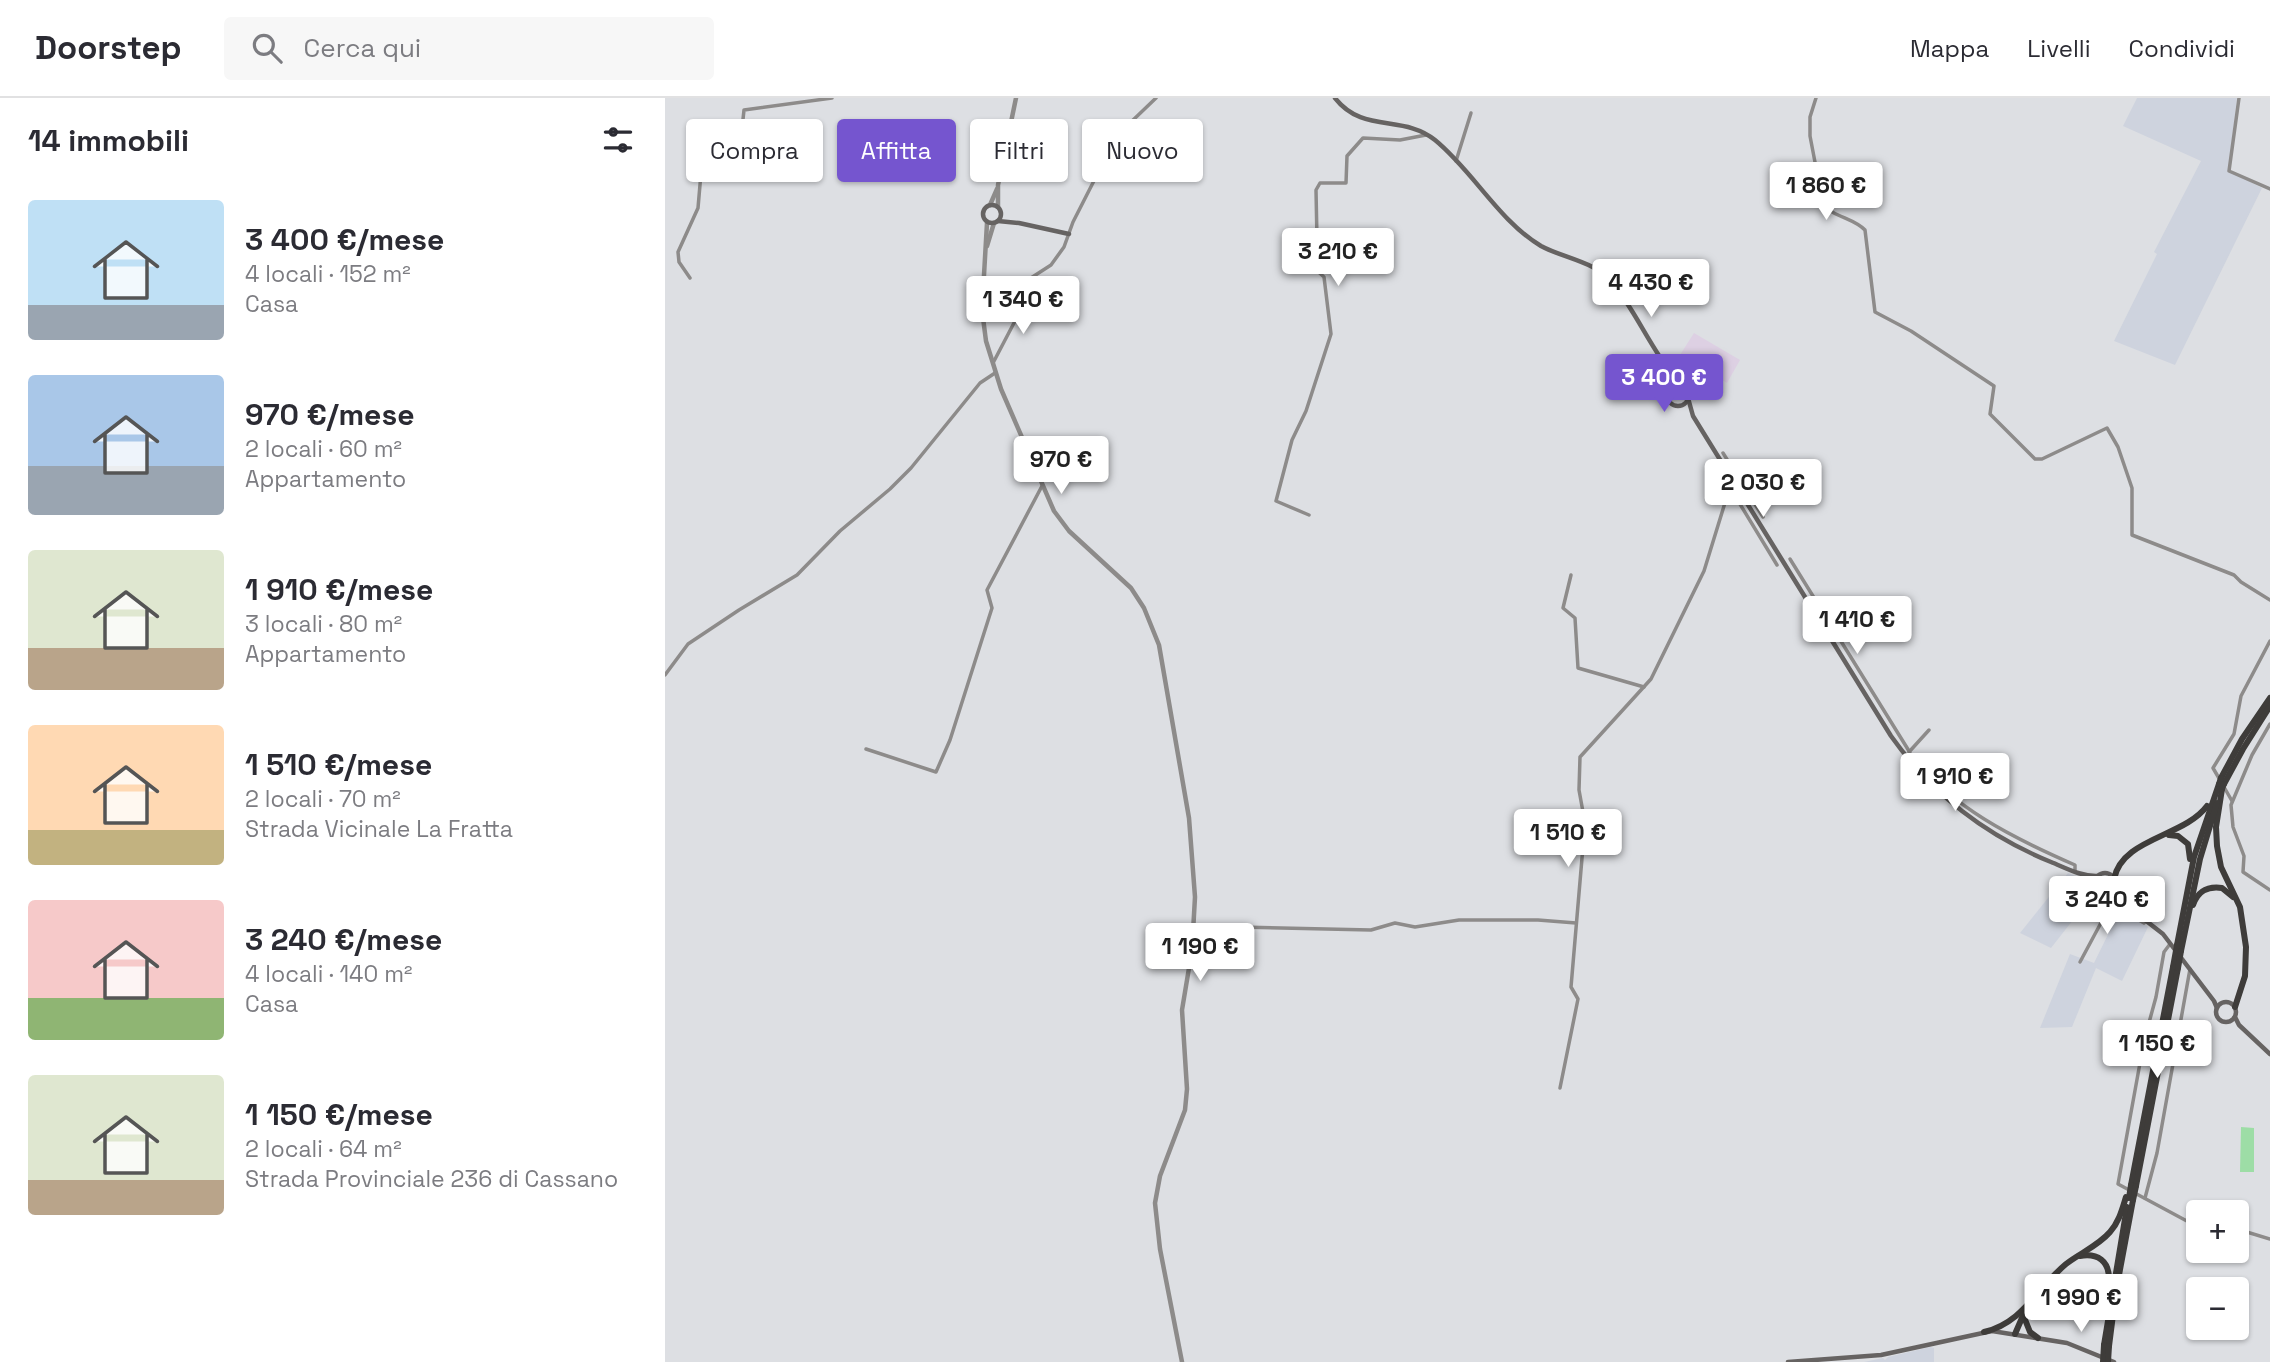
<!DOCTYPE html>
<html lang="it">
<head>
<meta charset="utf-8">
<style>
	:root { --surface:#fff; --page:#f7f7f7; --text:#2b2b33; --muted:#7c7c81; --line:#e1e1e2; --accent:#7555cf }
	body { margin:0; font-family:"Space Grotesk",sans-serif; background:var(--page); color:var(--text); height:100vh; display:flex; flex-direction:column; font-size:26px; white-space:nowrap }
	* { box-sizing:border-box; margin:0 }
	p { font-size:23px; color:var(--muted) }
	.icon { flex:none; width:38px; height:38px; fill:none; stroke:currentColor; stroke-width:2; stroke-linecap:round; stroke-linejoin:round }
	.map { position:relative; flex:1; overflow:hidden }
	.details { display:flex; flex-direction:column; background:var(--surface); width:665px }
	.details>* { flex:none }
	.hud { position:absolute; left:21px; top:21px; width:665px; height:63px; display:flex; gap:14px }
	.tools { position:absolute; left:1521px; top:1102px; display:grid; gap:14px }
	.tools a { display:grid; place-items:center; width:63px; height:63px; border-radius:7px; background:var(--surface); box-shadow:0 2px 5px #0004; font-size:35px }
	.price { position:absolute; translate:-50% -60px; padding:0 16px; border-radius:7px; background:#fff; color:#222; font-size:23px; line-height:46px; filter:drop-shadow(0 2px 4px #0008) }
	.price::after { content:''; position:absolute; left:50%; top:42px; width:21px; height:16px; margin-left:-10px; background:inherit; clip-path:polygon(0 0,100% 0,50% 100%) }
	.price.active { background:var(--accent); color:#fff }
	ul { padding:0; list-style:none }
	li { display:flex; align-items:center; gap:21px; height:175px; padding:0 28px }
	li span { display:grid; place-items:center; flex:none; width:196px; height:140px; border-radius:7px; color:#555 }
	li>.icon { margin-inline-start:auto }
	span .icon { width:84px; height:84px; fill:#fffc; stroke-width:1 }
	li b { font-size:30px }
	h2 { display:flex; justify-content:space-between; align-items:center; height:84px; padding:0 28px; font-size:30px }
	.chip { padding:0 24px; border-radius:7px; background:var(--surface); box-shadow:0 2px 5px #0004; font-size:24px; line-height:63px }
	.chip.active { background:var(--accent); color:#fff }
	header { display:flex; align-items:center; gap:42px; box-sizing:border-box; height:98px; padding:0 35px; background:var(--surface); border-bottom:2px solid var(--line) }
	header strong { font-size:33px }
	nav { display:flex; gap:38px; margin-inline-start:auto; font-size:24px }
	.search { width:490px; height:63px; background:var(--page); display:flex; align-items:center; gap:18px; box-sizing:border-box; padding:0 24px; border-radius:7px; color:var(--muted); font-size:26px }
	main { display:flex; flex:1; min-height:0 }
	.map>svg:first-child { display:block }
	.commercial { fill:#ddd0e3 }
	.built { fill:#ced3de }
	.green { fill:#9ddda6 }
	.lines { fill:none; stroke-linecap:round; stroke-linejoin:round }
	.minor { stroke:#8d8b8a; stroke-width:3.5 }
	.tertiary { stroke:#8d8b8a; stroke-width:4.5 }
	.secondary { stroke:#666362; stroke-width:4.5 }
	.trunk { stroke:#3e3c3a; stroke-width:6 }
	.trunk-bridge { stroke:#3e3c3a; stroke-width:6 }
</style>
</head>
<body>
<header>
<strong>Doorstep</strong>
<div class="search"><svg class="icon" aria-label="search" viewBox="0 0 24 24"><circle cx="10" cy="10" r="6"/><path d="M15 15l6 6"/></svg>Cerca qui</div>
<nav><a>Mappa</a><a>Livelli</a><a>Condividi</a></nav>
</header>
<main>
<section class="details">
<h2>14 immobili<svg class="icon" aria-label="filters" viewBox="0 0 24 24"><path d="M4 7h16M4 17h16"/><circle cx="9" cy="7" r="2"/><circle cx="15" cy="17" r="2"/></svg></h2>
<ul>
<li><span style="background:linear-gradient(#bfe0f5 75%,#9aa5b1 0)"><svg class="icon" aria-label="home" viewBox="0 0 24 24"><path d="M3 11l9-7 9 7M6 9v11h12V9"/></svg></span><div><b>3 400 €/mese</b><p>4 locali · 152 m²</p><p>Casa</p></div></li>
<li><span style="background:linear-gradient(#a9c7e8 65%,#9aa5b1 0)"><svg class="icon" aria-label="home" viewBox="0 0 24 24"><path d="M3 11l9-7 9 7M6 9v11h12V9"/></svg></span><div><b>970 €/mese</b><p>2 locali · 60 m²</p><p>Appartamento</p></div></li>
<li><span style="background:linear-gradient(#dfe7d0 70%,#b9a48a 0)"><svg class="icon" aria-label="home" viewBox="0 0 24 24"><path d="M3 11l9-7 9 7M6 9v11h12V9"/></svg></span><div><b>1 910 €/mese</b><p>3 locali · 80 m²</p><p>Appartamento</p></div></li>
<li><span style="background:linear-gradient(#ffd9b3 75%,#c2b280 0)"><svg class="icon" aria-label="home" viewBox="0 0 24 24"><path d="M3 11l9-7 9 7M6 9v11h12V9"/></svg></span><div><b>1 510 €/mese</b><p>2 locali · 70 m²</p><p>Strada Vicinale La Fratta</p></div></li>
<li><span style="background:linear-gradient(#f6c9c9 70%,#8fb573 0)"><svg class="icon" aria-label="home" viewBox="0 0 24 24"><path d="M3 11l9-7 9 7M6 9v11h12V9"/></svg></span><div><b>3 240 €/mese</b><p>4 locali · 140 m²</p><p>Casa</p></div></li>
<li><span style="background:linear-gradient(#dfe7d0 75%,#b9a48a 0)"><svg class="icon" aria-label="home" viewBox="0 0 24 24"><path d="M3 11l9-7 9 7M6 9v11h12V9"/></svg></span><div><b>1 150 €/mese</b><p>2 locali · 64 m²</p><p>Strada Provinciale 236 di Cassano</p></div></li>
</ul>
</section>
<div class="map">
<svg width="1605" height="1264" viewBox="0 0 1605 1264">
	<rect width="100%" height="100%" fill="#dddfe3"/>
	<path class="commercial" d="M1029,235L1075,262L1062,285L1015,257Z"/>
	<g class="built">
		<path d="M1472,0H1572L1563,72L1597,90L1510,267L1449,243L1492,156L1489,154L1536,63L1458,28Z"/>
		<path d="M1403,775L1426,785L1430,794L1386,850L1355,835Z"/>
		<path d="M1455,812L1483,829L1457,883L1431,870L1407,929L1375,930L1405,856L1429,865Z"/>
		<path d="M1265,1249L1269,1250V1264H1199L1218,1260L1220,1262L1223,1259Z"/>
	</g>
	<path class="green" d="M1576,1029L1589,1030V1074H1575Z"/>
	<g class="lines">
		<g class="minor">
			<path d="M1151,0L1145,19V38L1158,106C1168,119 1189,120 1200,132L1210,214L1246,233L1329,288L1325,316L1370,361H1377L1442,330L1453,349L1467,390V437L1569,477L1576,484L1605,502"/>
			<path d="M1574,0L1564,73L1605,91"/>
			<path d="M791,63L806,15"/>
			<path d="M25,180L14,164L13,154L33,110L38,52L75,49L79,12L167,0"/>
			<path d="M318,185L343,207L350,223L328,265"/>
			<path d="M343,207L355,187L386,167L399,149L408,124L436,69L466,24L491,0"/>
			<path d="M1058,355L1098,419"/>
			<path d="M1064,388L1112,467"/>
			<path d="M644,417L611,403L627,342L641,313L666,236L659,179L648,169L652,142L651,92L655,85H681L682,58L698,40L735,42L761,37"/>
			<path d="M1125,461L1244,653"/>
			<path d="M906,477L898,510L910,520L913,570L979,589"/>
			<path d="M0,577L23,546L74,512L132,477L175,433L225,391L246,370L315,285L330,275"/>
			<path d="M1605,626L1587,657L1566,707L1568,729L1579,758L1578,774L1605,792"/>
			<path d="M1264,632L1244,654C1285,709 1348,740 1410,767V773"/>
			<path d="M201,651L271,674L285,642L327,510L322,492L377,388"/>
			<path d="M1555,682L1548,670L1569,636L1576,598L1605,543"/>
			<path d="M1559,689L1567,703"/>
			<path d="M1422,788L1431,797L1479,825L1481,823"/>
			<path d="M529,828L706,832L730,825L750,829L794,822H873L911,825"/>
			<path d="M1505,846L1499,854L1491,899L1479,943L1453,1086L1533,1129"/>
			<path d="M1415,864L1445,808L1453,801"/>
			<path d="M895,990L913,901L906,889L920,725L914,692L915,659L986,581L1039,473L1067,382"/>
			<path d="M1480,1100L1492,1055L1525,871"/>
			<path d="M1572,1131L1605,1141"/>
		</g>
		<g class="tertiary">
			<path d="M325,107L332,91"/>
			<path d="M333,109V87L351,0"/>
			<path d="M322,125L317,212L321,243L336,291L389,413L404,433L466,490L479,510L494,547L524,720L530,799L527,852L517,912L522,991L520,1012L495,1078L490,1105L495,1151L517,1264"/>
			<path d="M322,148L329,125"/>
		</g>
		<g class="secondary">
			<path d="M670,0C698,36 738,16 770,42C808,73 834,123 876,148C898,160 931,164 947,184C973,216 987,255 1016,286"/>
			<circle cx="327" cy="116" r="9"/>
			<path d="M333,123L354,125L404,136"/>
			<circle cx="1013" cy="297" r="11"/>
			<path d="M1023,300L1028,318L1226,638C1268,697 1320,737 1386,764C1401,770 1417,779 1433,778"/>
			<circle cx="1440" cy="785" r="10"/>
			<path d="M1439,795L1453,801L1498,836L1549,903L1552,910"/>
			<circle cx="1561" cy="914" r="10"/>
			<path d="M1570,919L1574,927L1605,956"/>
			<path d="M1123,1264L1216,1257L1327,1233L1402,1245L1449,1264"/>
		</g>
		<g class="trunk">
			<path d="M1556,680L1577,641L1605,600"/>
			<path d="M1559,686L1578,651L1605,608"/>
			<path d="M1557,691L1551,729L1552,748L1556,769L1575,809L1581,849L1580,878L1570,909"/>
			<path d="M1504,737L1513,738L1523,746L1525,761"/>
			<path d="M1449,781C1457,740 1519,739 1542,708"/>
			<path d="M1528,807C1533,793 1542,788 1557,790L1568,799"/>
			<path d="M1512,847L1529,759L1554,686"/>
			<path d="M1516,853L1535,761L1552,705"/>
			<path d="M1466,1087L1508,869"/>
			<path d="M1471,1088L1513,870"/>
			<path d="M1415,1158C1433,1155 1444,1163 1444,1181"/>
			<path d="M1359,1219L1365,1234L1373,1240"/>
			<path d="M1319,1234C1358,1225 1372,1190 1401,1166C1415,1155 1433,1148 1445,1134C1454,1124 1457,1112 1461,1099"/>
			<path d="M1350,1236L1360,1213"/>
			<path d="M1439,1247L1462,1109"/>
			<path d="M1444,1248L1451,1193L1468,1102"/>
		</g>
		<g class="trunk-bridge">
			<path d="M1554,686L1556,680"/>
			<path d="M1557,691L1559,686"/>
			<path d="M1508,869L1512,847"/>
			<path d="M1513,870L1516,853"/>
			<path d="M1464,1100L1466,1087"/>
			<path d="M1468,1102L1471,1088"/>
			<path d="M1438,1264L1439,1247"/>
			<path d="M1443,1264L1444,1248"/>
		</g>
	</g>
</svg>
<div class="tools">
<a>+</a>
<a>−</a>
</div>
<b class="price" style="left:1161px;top:124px">1 860 €</b>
<b class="price" style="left:673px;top:190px">3 210 €</b>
<b class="price" style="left:986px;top:221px">4 430 €</b>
<b class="price" style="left:358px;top:238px">1 340 €</b>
<b class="price active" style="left:999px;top:316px">3 400 €</b>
<b class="price" style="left:396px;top:398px">970 €</b>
<b class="price" style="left:1098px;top:421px">2 030 €</b>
<b class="price" style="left:1192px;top:558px">1 410 €</b>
<b class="price" style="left:1290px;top:715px">1 910 €</b>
<b class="price" style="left:903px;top:771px">1 510 €</b>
<b class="price" style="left:1442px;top:838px">3 240 €</b>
<b class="price" style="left:535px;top:885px">1 190 €</b>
<b class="price" style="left:1492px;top:982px">1 150 €</b>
<b class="price" style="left:1416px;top:1236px">1 990 €</b>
<div class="hud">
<a class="chip">Compra</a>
<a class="chip active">Affitta</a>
<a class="chip">Filtri</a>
<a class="chip">Nuovo</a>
</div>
</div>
</main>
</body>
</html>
